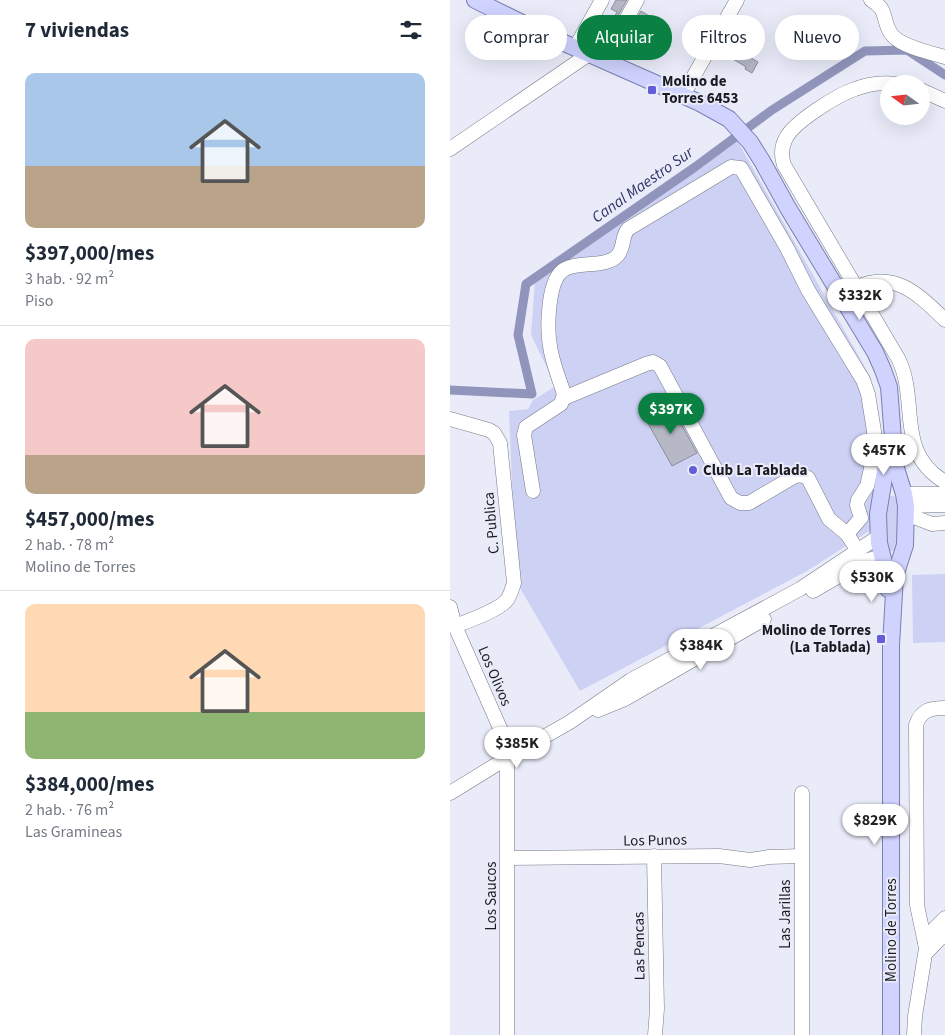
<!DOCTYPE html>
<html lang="es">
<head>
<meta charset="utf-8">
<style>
	:root { --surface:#fff; --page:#f2f2f3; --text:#1f2937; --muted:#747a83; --line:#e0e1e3; --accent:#0b8043 }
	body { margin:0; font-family:"Source Sans 3",sans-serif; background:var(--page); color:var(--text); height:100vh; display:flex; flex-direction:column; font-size:19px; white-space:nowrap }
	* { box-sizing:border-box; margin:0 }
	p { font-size:16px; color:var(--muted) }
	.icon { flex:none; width:28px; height:28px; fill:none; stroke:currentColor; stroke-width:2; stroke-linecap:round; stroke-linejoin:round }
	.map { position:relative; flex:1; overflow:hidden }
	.side { display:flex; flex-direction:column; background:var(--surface); width:450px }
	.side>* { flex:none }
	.guide { position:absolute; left:15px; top:15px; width:405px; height:45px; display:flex; gap:10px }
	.needle { width:32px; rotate:285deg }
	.controls { position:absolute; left:430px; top:75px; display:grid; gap:10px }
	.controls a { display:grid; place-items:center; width:50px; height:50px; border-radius:50%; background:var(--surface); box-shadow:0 5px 20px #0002; font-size:25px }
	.price { position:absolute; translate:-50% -42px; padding:0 11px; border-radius:18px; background:#fff; color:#222; font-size:16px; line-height:32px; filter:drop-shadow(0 1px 2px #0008) }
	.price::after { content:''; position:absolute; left:50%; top:30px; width:15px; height:11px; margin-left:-8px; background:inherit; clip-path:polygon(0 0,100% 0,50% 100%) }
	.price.active { background:var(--accent); color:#fff }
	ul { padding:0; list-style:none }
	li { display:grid; align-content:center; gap:10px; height:265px; padding:0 25px }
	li+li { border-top:1px solid var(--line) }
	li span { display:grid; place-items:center; height:155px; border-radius:10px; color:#555 }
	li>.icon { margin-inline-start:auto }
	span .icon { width:90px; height:90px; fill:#fffc; stroke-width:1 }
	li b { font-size:21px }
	h2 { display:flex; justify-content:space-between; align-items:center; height:60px; padding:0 25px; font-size:21px }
	.pill { padding:0 18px; border-radius:22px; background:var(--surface); box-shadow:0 5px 20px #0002; font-size:18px; line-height:45px }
	.pill.active { background:var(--accent); color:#fff }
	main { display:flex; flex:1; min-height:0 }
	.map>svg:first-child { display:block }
	.green { fill:#cdd1f4 }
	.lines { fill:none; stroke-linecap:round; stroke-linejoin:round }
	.canal { stroke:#9195bb; stroke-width:9 }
	.building { fill:#b6b8c6; stroke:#8c8e9b }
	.minor-casing { stroke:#777986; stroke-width:15 }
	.major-casing { stroke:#7b7fb1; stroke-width:18 }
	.minor { stroke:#fff; stroke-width:14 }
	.major { stroke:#cfd3fe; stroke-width:16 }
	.poi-dot { fill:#625ed7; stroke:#e9ebf9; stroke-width:2 }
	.labels { text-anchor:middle; stroke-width:4; stroke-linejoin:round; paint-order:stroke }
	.poi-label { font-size:15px; font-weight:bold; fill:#1b1b21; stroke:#e9ebf9; text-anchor:start }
	.street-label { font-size:15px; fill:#1b1b21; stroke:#e9ebf9 }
	.water-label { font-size:16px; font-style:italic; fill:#313264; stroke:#e9ebf9 }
</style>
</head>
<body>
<main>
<section class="side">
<h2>7 viviendas<svg class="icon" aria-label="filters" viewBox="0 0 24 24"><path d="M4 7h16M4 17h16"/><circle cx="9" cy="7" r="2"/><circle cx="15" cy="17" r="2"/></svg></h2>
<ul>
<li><span style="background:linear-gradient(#a9c7e8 60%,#b9a48a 0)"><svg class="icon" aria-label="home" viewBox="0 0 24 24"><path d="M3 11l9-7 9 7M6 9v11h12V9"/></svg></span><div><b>$397,000/mes</b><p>3 hab. · 92 m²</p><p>Piso</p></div></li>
<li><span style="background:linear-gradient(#f6c9c9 75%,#b9a48a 0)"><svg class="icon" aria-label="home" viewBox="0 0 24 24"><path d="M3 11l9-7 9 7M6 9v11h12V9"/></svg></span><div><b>$457,000/mes</b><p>2 hab. · 78 m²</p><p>Molino de Torres</p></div></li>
<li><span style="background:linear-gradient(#ffd9b3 70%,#8fb573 0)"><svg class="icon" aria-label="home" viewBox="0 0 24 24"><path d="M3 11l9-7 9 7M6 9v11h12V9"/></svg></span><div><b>$384,000/mes</b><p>2 hab. · 76 m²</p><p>Las Gramineas</p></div></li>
</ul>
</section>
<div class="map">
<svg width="495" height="1035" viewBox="0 0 495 1035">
	<rect width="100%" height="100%" fill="#e9ebf9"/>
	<g class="green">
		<path d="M287,140L420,376L426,406L424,528L357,571L130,691L66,581L59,411L78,409L83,400L106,386L81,335L85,281L178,214Z"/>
		<path d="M438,496H444L448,499C449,509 453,544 445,550C443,552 440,551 438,550L434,499Z"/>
		<path d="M495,574V642L463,643L462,575Z"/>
	</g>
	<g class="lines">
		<path class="canal" d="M0,390L82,394L68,335L76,284L245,167L322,110L415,51L457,50L495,75"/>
	</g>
	<g class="building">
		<path d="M166,0H177L162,26L160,25L167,12L161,9Z"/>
		<path d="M191,11L206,20L200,31L191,26L184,39L177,35Z"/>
		<path d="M277,44L308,62L302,73L295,69L296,67L288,62L279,57L278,60L271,56Z"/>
		<path d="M220,404L247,453L222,466L195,418Z"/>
	</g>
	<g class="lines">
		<g class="minor-casing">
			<g id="minor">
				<path d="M421,0C440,10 431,23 443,36C453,47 481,53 495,57"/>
				<path d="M170,30L187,0"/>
				<path d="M125,48L152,0"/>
				<path d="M447,84C433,82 418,84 405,89C387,95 344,122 336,138C331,147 331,156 334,165L449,360C469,404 445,452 495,482"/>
				<path d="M471,90L495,101"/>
				<path d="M233,95L287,0"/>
				<path d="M0,149L139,54"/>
				<path d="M407,287C445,270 468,294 495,320"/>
				<path d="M114,398L196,364L203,362L210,366L281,498L290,503H299L345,476L351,475L358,478L379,519L397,534L408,551"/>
				<path d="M0,419L39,430L44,433L50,443L64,583C62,589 60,597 56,601C47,611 18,621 5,626"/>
				<path d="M83,491L74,435L76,427L111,404L114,394C109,378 102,362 100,346C97,329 97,278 115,269C129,261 155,268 167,256C175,248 171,237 178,229L281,167L291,168L337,248L358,290L413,380L418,394L424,431V455L417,486L408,500L407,505L411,518L397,534"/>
				<path d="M454,494H495"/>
				<path d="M456,506L495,505"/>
				<path d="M456,514L482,524L495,523"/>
				<path d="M363,591L415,561L432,556"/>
				<path d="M0,607L5,626L57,744V1035"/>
				<path d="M148,710L175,699L314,619"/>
				<path d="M0,793L57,758L120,722L181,680L350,589L428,537"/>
				<path d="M204,856L207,1009L205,1035"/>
				<path d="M58,858L269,856L300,860L319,857L351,856"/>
				<path d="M475,942L484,929L495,918"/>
				<path d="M477,952L495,933"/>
				<path d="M352,1035V793"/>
				<path d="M464,1035L465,1016L476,948L467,905L466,725C471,710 480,708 495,708"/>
			</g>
		</g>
		<g class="major-casing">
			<g id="major">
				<path d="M25,0L103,38L250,103L279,119L300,142L312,161L338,208L425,352L433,370L439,387L445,465L454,494L456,506L455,545L445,576L441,645V1035"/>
				<path d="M438,589L436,571L429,543L428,514L438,453"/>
			</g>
		</g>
		<use href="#minor" class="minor"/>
		<use href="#major" class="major"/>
	</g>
	<g class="poi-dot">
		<rect x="197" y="85" width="10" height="10" rx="2.5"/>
		<circle cx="243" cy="470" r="5"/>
		<rect x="426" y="634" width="10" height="10" rx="2.5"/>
	</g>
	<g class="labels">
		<g class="poi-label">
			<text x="212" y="86">Molino de<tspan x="212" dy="17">Torres 6453</tspan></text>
			<text x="253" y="475">Club La Tablada</text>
			<text x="421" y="635" text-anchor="end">Molino de Torres<tspan x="421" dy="17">(La Tablada)</tspan></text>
		</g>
		<g class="street-label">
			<text transform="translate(41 523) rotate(-95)" y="5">C. Publica</text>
			<text transform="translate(45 676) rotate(67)" y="5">Los Olivos</text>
			<text transform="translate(205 840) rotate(-1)" y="5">Los Punos</text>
			<text transform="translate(41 896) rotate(-90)" y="5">Los Saucos</text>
			<text transform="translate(335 914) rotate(-90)" y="5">Las Jarillas</text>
			<text transform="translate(441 930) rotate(-90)" y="5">Molino de Torres</text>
			<text transform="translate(189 946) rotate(-91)" y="5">Las Pencas</text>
		</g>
		<g class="water-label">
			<text transform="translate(192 184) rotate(-35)" y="6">Canal Maestro Sur</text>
		</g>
	</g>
</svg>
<div class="controls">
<a><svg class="needle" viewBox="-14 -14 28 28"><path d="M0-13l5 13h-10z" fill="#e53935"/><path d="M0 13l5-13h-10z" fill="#747a83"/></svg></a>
</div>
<b class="price" style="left:410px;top:321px">$332K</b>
<b class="price active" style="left:221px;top:435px">$397K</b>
<b class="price" style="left:434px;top:476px">$457K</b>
<b class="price" style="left:422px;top:603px">$530K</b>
<b class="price" style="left:251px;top:671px">$384K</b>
<b class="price" style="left:67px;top:769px">$385K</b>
<b class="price" style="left:425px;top:846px">$829K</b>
<div class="guide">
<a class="pill">Comprar</a>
<a class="pill active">Alquilar</a>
<a class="pill">Filtros</a>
<a class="pill">Nuevo</a>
</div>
</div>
</main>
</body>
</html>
